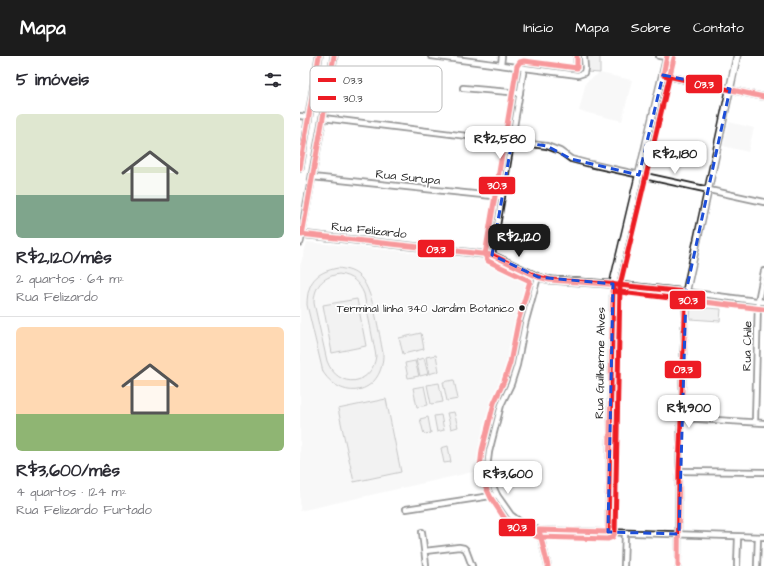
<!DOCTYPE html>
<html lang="pt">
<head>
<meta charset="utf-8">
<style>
	:root { --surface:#fff; --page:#f7f7f7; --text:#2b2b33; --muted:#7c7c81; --line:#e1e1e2; --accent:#1c1c1c }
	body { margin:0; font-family:"Architects Daughter",sans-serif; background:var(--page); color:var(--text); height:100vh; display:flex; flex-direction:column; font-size:15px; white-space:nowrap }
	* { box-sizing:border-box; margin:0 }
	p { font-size:13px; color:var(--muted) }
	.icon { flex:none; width:22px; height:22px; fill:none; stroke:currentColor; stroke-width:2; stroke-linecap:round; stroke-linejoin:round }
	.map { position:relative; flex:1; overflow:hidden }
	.panel { display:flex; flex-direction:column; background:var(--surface); width:300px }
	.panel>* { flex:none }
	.price { position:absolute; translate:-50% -34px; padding:0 9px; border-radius:8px; background:#fff; color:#222; font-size:13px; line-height:26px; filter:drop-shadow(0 1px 2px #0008) }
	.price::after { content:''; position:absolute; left:50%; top:24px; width:12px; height:9px; margin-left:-6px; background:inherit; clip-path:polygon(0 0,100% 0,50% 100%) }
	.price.on { background:var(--accent); color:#fff }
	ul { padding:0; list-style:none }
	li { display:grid; align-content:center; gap:8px; height:212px; padding:0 16px }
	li+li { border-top:1px solid var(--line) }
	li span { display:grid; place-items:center; height:124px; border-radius:6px; color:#555 }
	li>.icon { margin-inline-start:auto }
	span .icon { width:72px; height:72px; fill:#fffc; stroke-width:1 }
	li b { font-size:17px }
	h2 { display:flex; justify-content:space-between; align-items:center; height:48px; padding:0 16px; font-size:17px }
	header { display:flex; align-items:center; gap:24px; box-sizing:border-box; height:56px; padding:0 20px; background:var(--accent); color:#fff }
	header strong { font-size:19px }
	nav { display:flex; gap:22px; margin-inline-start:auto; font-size:14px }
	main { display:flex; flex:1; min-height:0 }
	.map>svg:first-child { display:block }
	.built { fill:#f0f0f0 }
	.green { fill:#e2e2e2; stroke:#7f7f7f; fill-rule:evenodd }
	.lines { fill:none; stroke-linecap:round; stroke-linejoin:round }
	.minor-casing { stroke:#1c1c1c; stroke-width:8 }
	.major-casing { stroke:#1c1c1c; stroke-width:9 }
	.minor { stroke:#fff; stroke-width:4.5 }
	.major { stroke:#fff; stroke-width:6 }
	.bus-1-casing { stroke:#fff; stroke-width:8 }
	.bus-2-casing { stroke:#fff; stroke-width:8 }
	.bus-1 { stroke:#ed1c24; stroke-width:5 }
	.bus-2 { stroke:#ed1c24; stroke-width:5 }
	.marked { fill:none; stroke:#1d4ed8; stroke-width:3; stroke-dasharray:8 5; stroke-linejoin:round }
	.bus-dot { fill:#1c1c1c; stroke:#fff; stroke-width:1.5 }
	.labels { text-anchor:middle; stroke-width:3.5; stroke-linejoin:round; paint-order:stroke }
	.bus-label { font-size:11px; fill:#1c1c1c; stroke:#fff; text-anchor:end }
	.street-label { font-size:12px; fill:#1c1c1c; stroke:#fff }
	.key { fill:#fff; stroke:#bbb; stroke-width:1 }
	.key-label { font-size:11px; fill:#1c1c1c }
	.line-badge { stroke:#fff; stroke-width:1.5 }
	.badge-label { font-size:11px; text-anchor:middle; font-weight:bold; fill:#fff }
</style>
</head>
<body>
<header>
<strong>Mapa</strong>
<nav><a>Início</a><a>Mapa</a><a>Sobre</a><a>Contato</a></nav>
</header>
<main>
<section class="panel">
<h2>5 imóveis<svg class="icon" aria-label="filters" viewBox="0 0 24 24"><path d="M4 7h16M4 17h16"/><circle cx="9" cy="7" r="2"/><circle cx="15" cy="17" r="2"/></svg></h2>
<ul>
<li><span style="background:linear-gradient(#dfe7d0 65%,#7fa58c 0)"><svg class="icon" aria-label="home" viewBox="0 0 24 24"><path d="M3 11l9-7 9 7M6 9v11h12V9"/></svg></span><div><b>R$2,120/mês</b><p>2 quartos · 64 m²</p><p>Rua Felizardo</p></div></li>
<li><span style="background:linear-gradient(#ffd9b3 70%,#8fb573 0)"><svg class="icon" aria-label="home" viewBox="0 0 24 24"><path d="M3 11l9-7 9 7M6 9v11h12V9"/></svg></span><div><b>R$3,600/mês</b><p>4 quartos · 124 m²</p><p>Rua Felizardo Furtado</p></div></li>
</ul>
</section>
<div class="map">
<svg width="464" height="510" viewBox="0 0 464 510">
	<rect width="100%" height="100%" fill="#fff"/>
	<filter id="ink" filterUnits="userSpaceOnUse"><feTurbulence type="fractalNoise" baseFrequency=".025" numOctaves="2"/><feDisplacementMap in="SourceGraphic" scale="8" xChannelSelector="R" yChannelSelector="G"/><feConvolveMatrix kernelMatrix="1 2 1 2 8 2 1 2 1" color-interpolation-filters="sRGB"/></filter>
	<g filter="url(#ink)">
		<g class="built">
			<path d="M300,17L332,24L322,65L279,55L286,26Z"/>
			<path d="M429,66L454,72L448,96L423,90Z"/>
			<path d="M7,186L192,204L233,223L208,318L173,416L0,455V210Z"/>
		</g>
		<g class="green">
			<path d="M273,0H300V17L273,15Z"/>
			<path d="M38,212C45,213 52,214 58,219C73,230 79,278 83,297C84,336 44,348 23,316L7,249C7,226 16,216 38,212ZM39,218C52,220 59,226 64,238L76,300C72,330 38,334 27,305L14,247C14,231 22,221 39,218Z"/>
			<path d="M57,243L66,290L32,297L23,249Z"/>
			<path d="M391,251L421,253L420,265L390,263Z"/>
			<path d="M121,277L124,293L103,298L99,282Z"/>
			<path d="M136,299L139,315L129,318L126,301Z"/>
			<path d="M124,302L128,318L120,320L116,304Z"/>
			<path d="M115,305L119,320L108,322L105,307Z"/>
			<path d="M154,324L158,343L147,345L143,326Z"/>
			<path d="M139,327L143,346L131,348L127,329Z"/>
			<path d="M124,330L128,349L117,351L113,332Z"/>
			<path d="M86,343L101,416L54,426L38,353Z"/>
			<path d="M154,356L158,371L151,373L147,357Z"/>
			<path d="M141,359L144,374L137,376L134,360Z"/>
			<path d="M128,361L131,377L124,378L120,363Z"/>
			<path d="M148,390L151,406L144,407L141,392Z"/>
		</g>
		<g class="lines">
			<g class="minor-casing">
				<g id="minor">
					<path d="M131,0L278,19L284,17L285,12L284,0"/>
					<path d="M359,0L367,1"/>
					<path d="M201,9L202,0"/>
					<path d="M363,19L464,41"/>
					<path d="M163,32L220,37"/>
					<path d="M0,60L8,61"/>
					<path d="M23,62L247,90L260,95L271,103L290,108L464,146"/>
					<path d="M12,121L202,141"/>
					<path d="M192,199L224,12"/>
					<path d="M238,221L225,268L217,309L211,328L201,349L189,396L187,412L189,421L197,439L211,459L223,468L239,474L464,481"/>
					<path d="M382,362L464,367"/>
					<path d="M455,366L458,245L464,215"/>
					<path d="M379,415L464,416"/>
					<path d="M106,453L197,439"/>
					<path d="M239,474L248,510"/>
					<path d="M122,476L126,509"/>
					<path d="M308,476L313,228"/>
					<path d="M125,495L159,491L164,492L166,494L172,510"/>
					<path d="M324,510L325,477"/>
					<path d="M378,510L379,415L386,236L464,246"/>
					<path d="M437,510L438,481"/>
					<path d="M457,510L458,481"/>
				</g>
			</g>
			<g class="major-casing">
				<g id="major">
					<path d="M0,112L19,0"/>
					<path d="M0,178L192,199L238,221L250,224L308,228L386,236L437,0"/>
					<path d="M0,186L34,0"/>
					<path d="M313,228L367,0"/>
				</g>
			</g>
			<use href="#minor" class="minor"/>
			<use href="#major" class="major"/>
			<g class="bus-1-casing">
				<g id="bus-1">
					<path d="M367,0L363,19L464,41"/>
					<path d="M0,112L19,0"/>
					<path d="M0,178L192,199L238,221L250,224L308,228L386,236L379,415L378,510"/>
					<path d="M2,179L34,0"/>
					<path d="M248,510L239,474L308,476L313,228"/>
				</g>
			</g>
			<g class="bus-2-casing">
				<g id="bus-2">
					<path d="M277,1V12L224,5L220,6L217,10L185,199L188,205L230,225L218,266L210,307L204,325L194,347L182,394L180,412L182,423L191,442L205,463L220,474L238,481L308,483L313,481L315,476L320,229L374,2"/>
					<path d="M312,235L463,253"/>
				</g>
			</g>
			<use href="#bus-1" class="bus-1"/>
			<use href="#bus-2" class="bus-2"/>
		</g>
	</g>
	<path d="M0 0H464V510H0ZM363,19L430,33L386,236L379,478L308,476L313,228L238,221L192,199L212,85L247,90L271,103L339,119Z" fill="#fff" fill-opacity=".55" fill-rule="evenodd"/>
	<path class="marked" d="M363,19L430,33L386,236L379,478L308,476L313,228L238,221L192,199L212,85L247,90L271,103L339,119Z"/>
	<circle class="bus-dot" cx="222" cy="252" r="3.5"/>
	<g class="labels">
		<g class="bus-label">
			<text x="214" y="256">Terminal linha 340 Jardim Botanico</text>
		</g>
		<g class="street-label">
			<text transform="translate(108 121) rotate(6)" y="4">Rua Surupa</text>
			<text transform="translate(69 174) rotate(6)" y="4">Rua Felizardo</text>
			<text transform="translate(447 290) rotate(-89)" y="4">Rua Chile</text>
			<text transform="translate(300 307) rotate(-89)" y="4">Rua Guilherme Alves</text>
		</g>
	</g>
	<rect x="10" y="10" width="132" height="46" rx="6" class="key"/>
	<rect x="18" y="22" width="18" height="4" fill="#ed1c24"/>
	<rect x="18" y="40" width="18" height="4" fill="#ed1c24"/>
	<g class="key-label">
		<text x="43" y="28">03.3</text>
		<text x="43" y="46">30.3</text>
	</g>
	<g class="line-badge">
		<rect x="385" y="18" width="38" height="20" rx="4" fill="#ed1c24"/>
		<rect x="178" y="120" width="38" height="19" rx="4" fill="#ed1c24"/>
		<rect x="117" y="183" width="38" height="19" rx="4" fill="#ed1c24"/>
		<rect x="369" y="234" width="37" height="20" rx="4" fill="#ed1c24"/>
		<rect x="364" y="304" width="38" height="19" rx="4" fill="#ed1c24"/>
		<rect x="198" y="462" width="38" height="19" rx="4" fill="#ed1c24"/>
	</g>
	<g class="badge-label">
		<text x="404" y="32">03.3</text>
		<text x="197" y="133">30.3</text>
		<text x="136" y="197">03.3</text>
		<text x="388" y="248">30.3</text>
		<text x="383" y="317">03.3</text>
		<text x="217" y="475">30.3</text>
	</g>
</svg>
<b class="price" style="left:200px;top:104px">R$2,580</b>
<b class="price" style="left:375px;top:119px">R$2,180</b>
<b class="price on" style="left:219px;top:202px">R$2,120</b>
<b class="price" style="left:389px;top:373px">R$1,900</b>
<b class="price" style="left:208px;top:439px">R$3,600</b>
</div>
</main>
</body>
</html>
